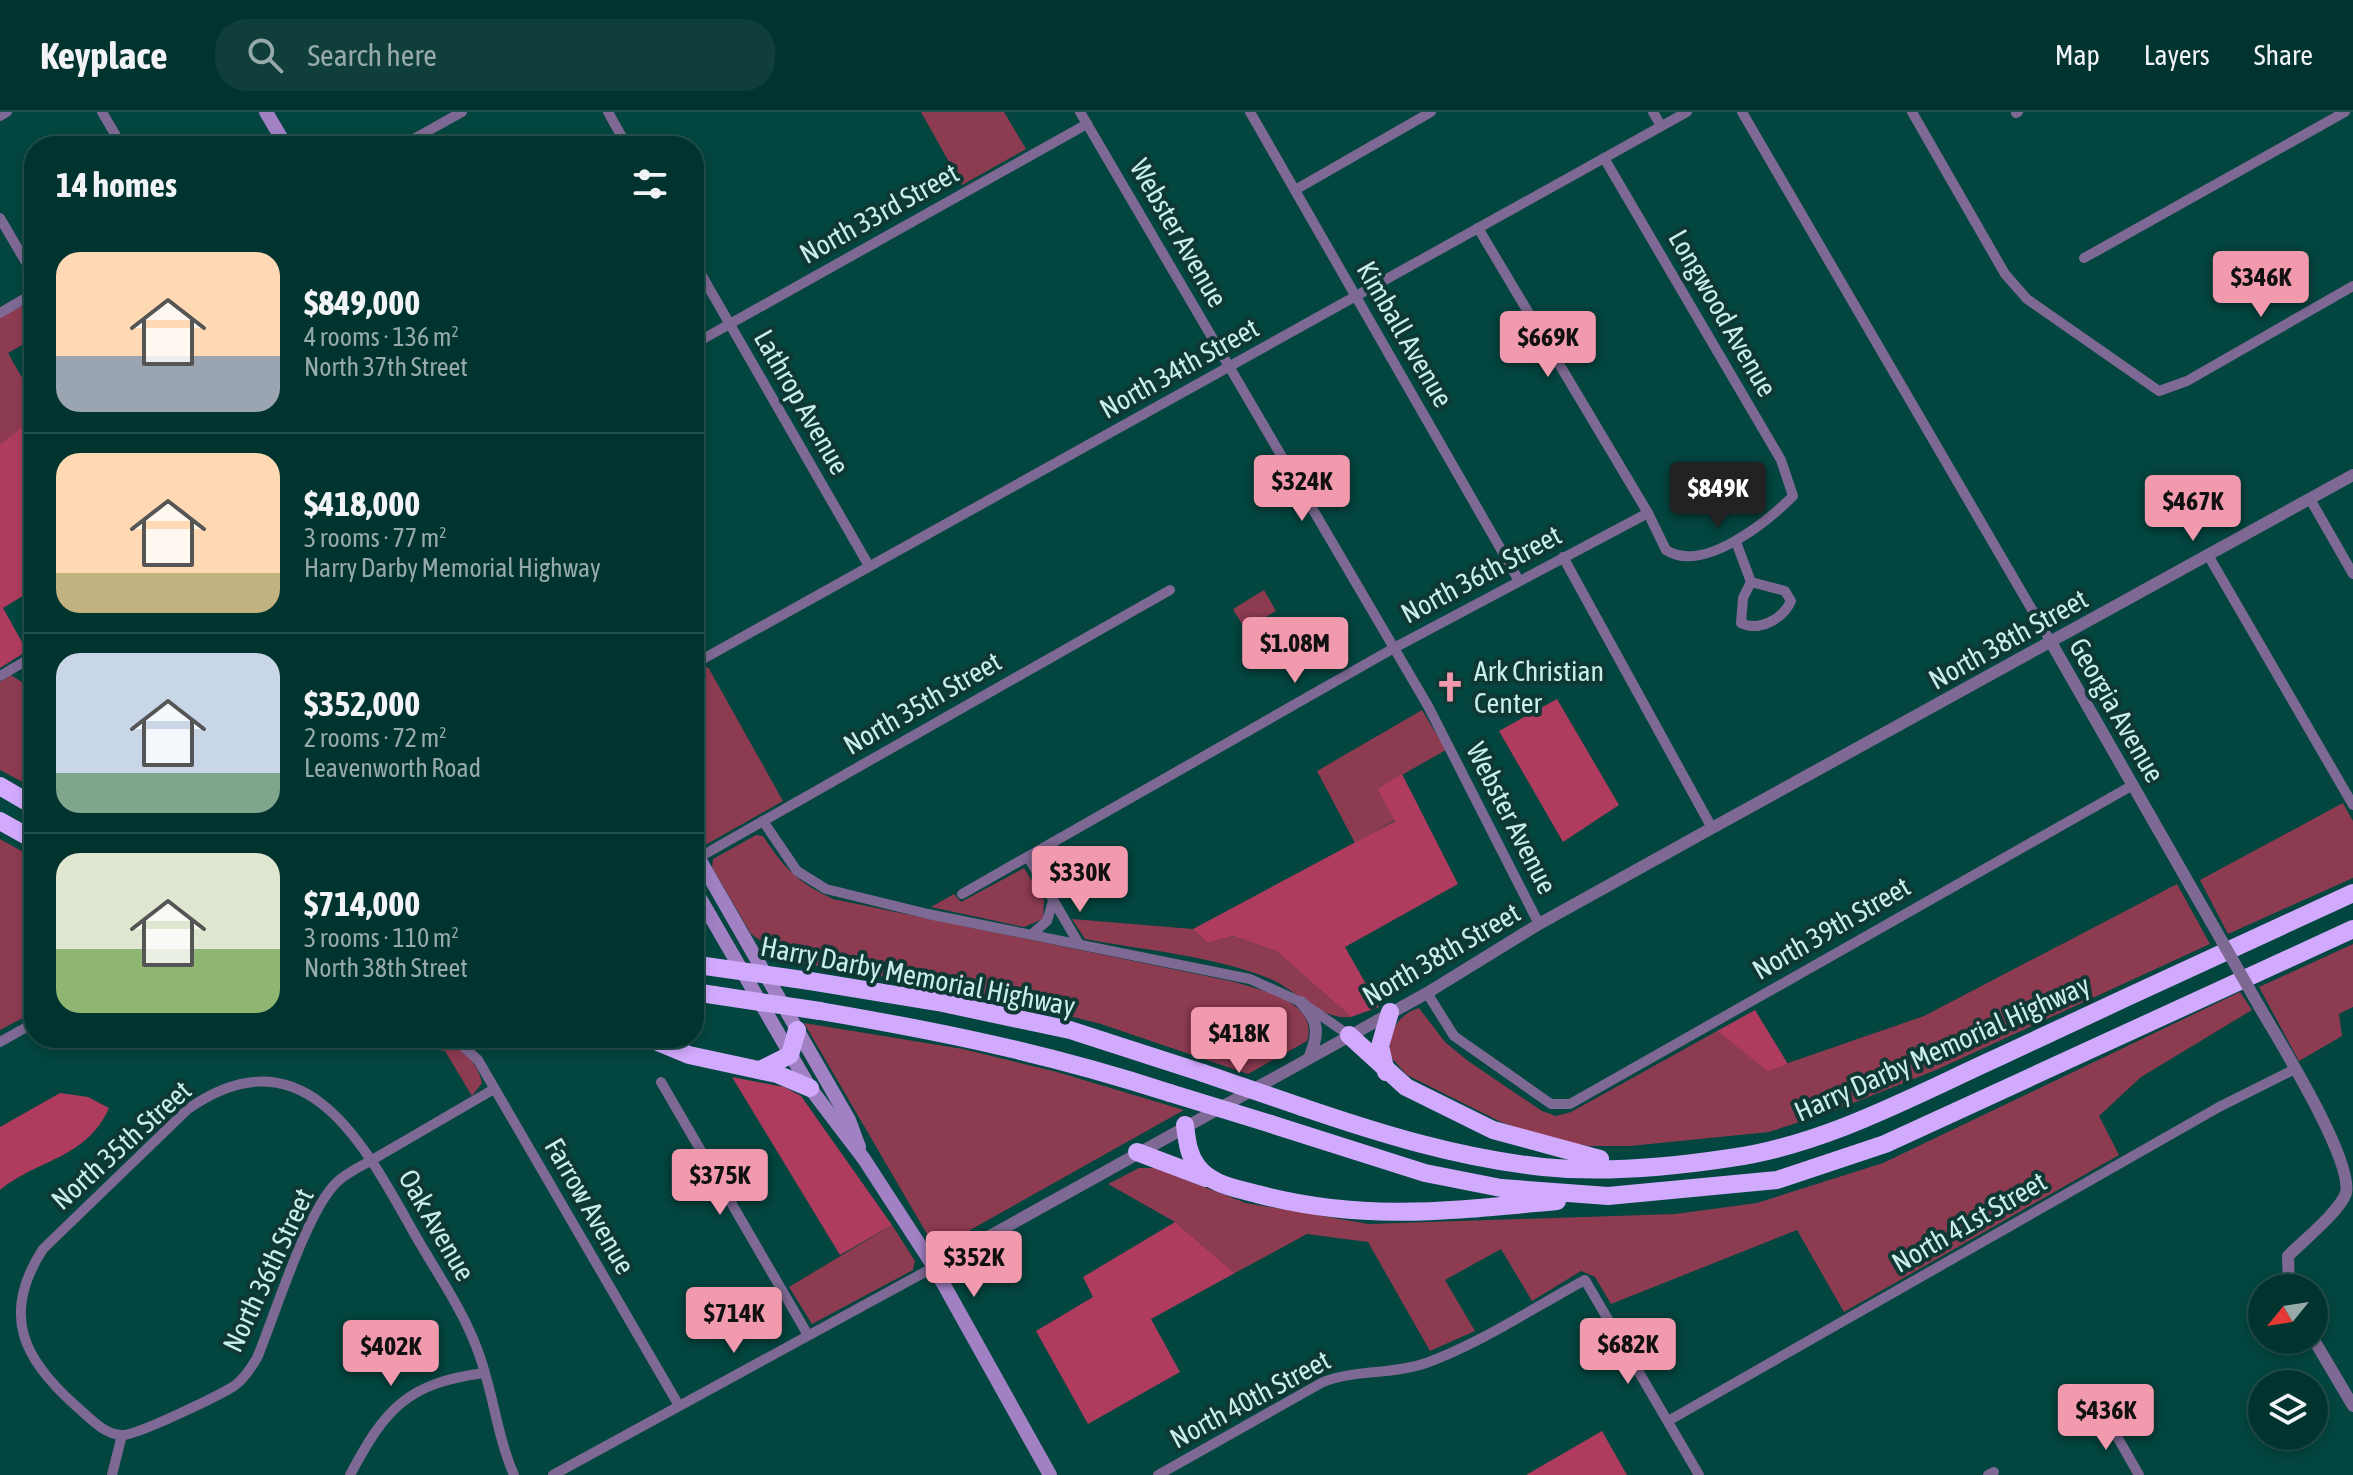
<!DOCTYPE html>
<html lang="en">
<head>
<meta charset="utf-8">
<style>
	:root { --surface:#02342f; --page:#103f3b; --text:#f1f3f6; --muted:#96aaaa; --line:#234f4b; --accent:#f29aad }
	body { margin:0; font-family:"Asap Condensed",sans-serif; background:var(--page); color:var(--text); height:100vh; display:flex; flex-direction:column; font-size:30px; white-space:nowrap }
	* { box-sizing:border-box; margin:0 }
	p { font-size:26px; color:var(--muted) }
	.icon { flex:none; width:44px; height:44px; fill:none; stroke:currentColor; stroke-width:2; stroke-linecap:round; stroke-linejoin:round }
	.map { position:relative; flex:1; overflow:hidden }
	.drawer { position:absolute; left:24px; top:24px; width:680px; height:912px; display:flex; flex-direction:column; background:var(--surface); border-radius:32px; box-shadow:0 4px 12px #0003,0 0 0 2px var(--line) }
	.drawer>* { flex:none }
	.needle { width:52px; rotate:240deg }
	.tools { position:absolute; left:2248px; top:1162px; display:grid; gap:16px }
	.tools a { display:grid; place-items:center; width:80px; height:80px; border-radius:50%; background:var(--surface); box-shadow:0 4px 12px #0003,0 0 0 2px var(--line); font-size:40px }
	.price { position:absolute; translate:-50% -68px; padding:0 18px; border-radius:8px; background:var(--accent); color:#111; font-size:26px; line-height:52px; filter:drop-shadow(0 2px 4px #0008) }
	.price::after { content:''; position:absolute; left:50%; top:48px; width:24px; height:18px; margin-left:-12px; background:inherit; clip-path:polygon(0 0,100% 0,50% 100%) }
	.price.selected { background:#222; color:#fff }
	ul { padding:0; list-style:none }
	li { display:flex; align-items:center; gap:24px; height:200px; padding:0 32px }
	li+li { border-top:2px solid var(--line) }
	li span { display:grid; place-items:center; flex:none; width:224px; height:160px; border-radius:24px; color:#555 }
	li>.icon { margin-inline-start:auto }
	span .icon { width:96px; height:96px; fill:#fffc; stroke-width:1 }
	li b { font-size:34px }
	h2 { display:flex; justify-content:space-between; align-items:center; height:96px; padding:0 32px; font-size:34px }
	header { display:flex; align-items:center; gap:48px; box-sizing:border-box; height:112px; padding:0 40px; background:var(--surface); border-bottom:2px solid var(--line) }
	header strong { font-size:38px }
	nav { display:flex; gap:44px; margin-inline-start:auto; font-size:28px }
	.search { width:560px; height:72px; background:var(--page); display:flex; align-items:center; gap:20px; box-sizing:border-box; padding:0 28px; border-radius:32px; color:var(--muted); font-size:30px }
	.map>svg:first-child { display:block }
	.green { fill:#8d3b51 }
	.forest { fill:#af3c5e }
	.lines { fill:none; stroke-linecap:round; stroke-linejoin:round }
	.minor { stroke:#7d6993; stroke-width:10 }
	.tertiary { stroke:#7d6993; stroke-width:12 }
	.secondary { stroke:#a181c4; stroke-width:14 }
	.motorway { stroke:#d2aafd; stroke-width:18 }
	.tertiary-bridge { stroke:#7d6993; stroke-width:12 }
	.motorway-bridge { stroke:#d2aafd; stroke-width:18 }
	.labels { text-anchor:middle; stroke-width:8; stroke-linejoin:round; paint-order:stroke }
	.street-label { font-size:28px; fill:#caeee9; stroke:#0f3834 }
	.poi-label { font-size:28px; fill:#caeee9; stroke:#0f3834; text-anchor:start }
</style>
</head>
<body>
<header>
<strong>Keyplace</strong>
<div class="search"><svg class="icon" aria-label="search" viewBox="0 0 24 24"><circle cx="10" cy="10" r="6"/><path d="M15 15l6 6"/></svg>Search here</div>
<nav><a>Map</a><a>Layers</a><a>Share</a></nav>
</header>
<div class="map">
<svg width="2353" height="1363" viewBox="0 0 2353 1363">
	<rect width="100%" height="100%" fill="#03453f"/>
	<g class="green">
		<path d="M921,0H1004L1026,37L962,73Z"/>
		<path d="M34,188V226L8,241L34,287V334L23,316L0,332V205Z"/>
		<path d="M1264,478L1276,499L1245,517L1233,497Z"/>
		<path d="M708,555L783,689L707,732L699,730L694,722V562Z"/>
		<path d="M11,563L34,578V676L0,658V570Z"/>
		<path d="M1422,598L1446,638L1377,677L1395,708L1355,731L1317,659Z"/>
		<path d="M2343,691L2353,709V766L2228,822L2200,768Z"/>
		<path d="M756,723L763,724C785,757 797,770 833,787L1235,870C1263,879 1319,890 1307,929L1248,962L1101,912L1014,890L919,870L792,850L751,822L712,755L713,747Z"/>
		<path d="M0,727L34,746V900L0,918Z"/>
		<path d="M1024,756L1044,788L1043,807L1024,815L931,795L954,782L961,790Z"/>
		<path d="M2177,772L2210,832L1936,958L1828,1001L1769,1020L1630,1034H1589L1552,1028L1501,1010L1407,963L1389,943C1390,920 1396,903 1419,896L1445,930L1468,949L1542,999L1556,1004L1571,1000L1717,919L1768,958L1924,904Z"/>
		<path d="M1072,807L1193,817L1207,831L1233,824L1276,839L1351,905C1321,909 1296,877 1268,866C1214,844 1143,838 1085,827Z"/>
		<path d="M2353,832V895L2339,902L2342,924L2299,949L2259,875Z"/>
		<path d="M2240,880L2252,898L2141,965L2099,1004L2119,1043L1844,1200L1797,1118L1611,1192L1595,1165L1581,1159L1532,1189L1501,1137L1445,1168L1475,1219L1430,1239L1368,1130L1307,1122L1235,1161L1175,1110L1108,1072L1139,1056H1155L1246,1091L1369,1112L1675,1102L1757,1091L1883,1051Z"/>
		<path d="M804,911L963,937L1057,960L1184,998L947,1131L927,1122Z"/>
		<path d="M336,926C382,926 469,910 482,971L472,984L445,939Z"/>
		<path d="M892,1113L915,1149L913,1158L812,1212L789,1175Z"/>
	</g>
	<g class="forest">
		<path d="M23,315L34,334V364L28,368L34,379V477L3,496L27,539L0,556V332Z"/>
		<path d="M1557,587L1619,693L1563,730L1499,619Z"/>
		<path d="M1402,662L1458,772L1345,835L1379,895L1351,905L1276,839L1233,824L1207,831L1193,817L1395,709L1377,677Z"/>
		<path d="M1755,898L1788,952L1768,959L1717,919Z"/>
		<path d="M732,965L784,975L801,984L892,1113L840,1143Z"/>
		<path d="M60,981L88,985L109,996C86,1047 40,1046 0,1078V1015Z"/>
		<path d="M1175,1110L1235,1161L1151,1207L1180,1260L1088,1312L1036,1219L1093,1185L1083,1165Z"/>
		<path d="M1602,1319L1627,1363H1526Z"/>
	</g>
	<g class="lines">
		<g class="minor">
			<path d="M102,0L122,34"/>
			<path d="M608,0L627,34"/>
			<path d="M1080,0L1428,594L1539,812"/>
			<path d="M1250,0L1518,467"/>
			<path d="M1653,0L1661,14"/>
			<path d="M1742,0L2052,532"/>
			<path d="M1912,0L2005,162L2027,187L2159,279L2187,269L2353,174"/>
			<path d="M2016,1L2018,0"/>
			<path d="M0,4L7,0"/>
			<path d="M401,34L462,0"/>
			<path d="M1295,78L1431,0"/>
			<path d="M0,106L34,164"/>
			<path d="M1478,116L1648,401L1666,438C1703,462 1767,410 1793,384L1781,348L1604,46"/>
			<path d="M2084,146L2345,0"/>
			<path d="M694,150L869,454"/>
			<path d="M0,201L34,181"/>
			<path d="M694,232L1087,12"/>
			<path d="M2310,387L2353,462"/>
			<path d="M1736,430L1751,470"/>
			<path d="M2208,443L2353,693"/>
			<path d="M1563,445L1712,716"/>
			<path d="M1751,470L1785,479L1791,489C1783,507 1759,520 1741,511L1743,486Z"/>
			<path d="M694,552L1687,0"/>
			<path d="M0,564L34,544"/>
			<path d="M763,709L797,759L826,777L928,802L1250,867L1301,890L1349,923"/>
			<path d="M1028,745L1079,832"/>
			<path d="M698,746L1170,478"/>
			<path d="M962,782L1394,536L1648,401"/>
			<path d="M1032,822L1047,809L1053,789"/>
			<path d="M1427,881L1454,924L1551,992H1570L2133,673"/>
			<path d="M454,926L478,948L678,1292"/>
			<path d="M0,930L34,911"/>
			<path d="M661,970L808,1223"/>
			<path d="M494,977L372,1048C360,1055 346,1061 336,1071C306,1101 275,1203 257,1246C251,1256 244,1267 234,1274C220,1283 136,1324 122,1323C104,1323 89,1305 76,1294C24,1248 0,1203 43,1137L188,997C305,915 365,1034 414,1121C435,1158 461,1195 476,1234C493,1276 496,1322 514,1363"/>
			<path d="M2103,1300L2139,1363"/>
			<path d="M1668,1309L2219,995L2295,957"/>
			<path d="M112,1363L122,1323"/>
			<path d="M350,1363C385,1297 407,1271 484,1261"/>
			<path d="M553,1363L934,1155"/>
			<path d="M1158,1363L1323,1270C1357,1257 1392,1263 1426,1251C1481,1231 1533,1196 1585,1168L1699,1363"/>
			<path d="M1988,1363L1994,1360"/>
		</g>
		<g class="tertiary">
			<path d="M2052,532L2211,810"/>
			<path d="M1301,890C1319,909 1319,921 1310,944"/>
			<path d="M2259,894C2279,929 2353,1047 2346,1081C2340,1099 2303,1129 2288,1144L2289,1176"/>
			<path d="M934,1155L1427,881L1539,812L1712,716L2353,363"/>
			<path d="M2314,1228L2353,1294"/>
		</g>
		<g class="secondary">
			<path d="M266,0L286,34"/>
			<path d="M694,738L849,1008L859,1035"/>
			<path d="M694,776L810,976L864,1047L934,1155L1050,1363"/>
		</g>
		<g class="motorway">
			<path d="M0,674L34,694"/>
			<path d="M0,709L34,728"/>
			<path d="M810,869L938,890L1070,918L1203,961"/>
			<path d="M694,880L714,883"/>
			<path d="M820,899C943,920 1050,942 1170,981"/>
			<path d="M1349,923L1406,975L1493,1018L1600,1047"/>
			<path d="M648,926L689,943L777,962L810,976"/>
			<path d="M760,958L790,943L797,918"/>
			<path d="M1386,960L1380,934L1390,900"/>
			<path d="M1302,995C1381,1022 1459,1046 1543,1055C1602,1061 1671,1055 1730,1046C1825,1033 1915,983 2001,944C2118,889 2236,835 2353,781"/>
			<path d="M1271,1012L1425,1061L1501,1076L1608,1084L1777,1068L1885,1032L2353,817"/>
			<path d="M1185,1013C1187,1028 1188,1042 1197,1054C1211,1073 1236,1076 1257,1082C1363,1110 1449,1099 1557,1089"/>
			<path d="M1137,1040L1206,1066"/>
		</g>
		<path class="tertiary-bridge" d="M2211,810L2259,894"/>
		<g class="motorway-bridge">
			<path d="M698,853L810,869"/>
			<path d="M714,883L820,899"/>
			<path d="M1203,961L1302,995"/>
			<path d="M1170,981L1271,1012"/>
		</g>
	</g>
	<defs>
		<g id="church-bare" transform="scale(2.4)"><path d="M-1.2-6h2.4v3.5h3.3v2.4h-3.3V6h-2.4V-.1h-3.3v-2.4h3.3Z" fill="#f29aad" stroke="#0f3834" stroke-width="2.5" paint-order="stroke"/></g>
	</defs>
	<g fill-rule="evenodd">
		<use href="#church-bare" x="1450" y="575"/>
	</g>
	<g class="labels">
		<g class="street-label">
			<text transform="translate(879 101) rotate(-29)" y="10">North 33rd Street</text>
			<text transform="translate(1179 121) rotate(60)" y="10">Webster Avenue</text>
			<text transform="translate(1723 201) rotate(60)" y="10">Longwood Avenue</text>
			<text transform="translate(1405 222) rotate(60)" y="10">Kimball Avenue</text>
			<text transform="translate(1179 256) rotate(-29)" y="10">North 34th Street</text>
			<text transform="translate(802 290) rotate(60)" y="10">Lathrop Avenue</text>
			<text transform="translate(1481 462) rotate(-28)" y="10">North 36th Street</text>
			<text transform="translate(2008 527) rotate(-29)" y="10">North 38th Street</text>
			<text transform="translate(922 591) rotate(-30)" y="10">North 35th Street</text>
			<text transform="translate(2117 598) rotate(60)" y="10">Georgia Avenue</text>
			<text transform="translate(1512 706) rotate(63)" y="10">Webster Avenue</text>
			<text transform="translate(1831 816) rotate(-30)" y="10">North 39th Street</text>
			<text transform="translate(1441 842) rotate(-30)" y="10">North 38th Street</text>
			<text transform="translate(918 864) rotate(11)" y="10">Harry Darby Memorial Highway</text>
			<text transform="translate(1942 936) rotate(-24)" y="10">Harry Darby Memorial Highway</text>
			<text transform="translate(121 1033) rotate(-42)" y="10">North 35th Street</text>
			<text transform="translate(590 1094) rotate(60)" y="10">Farrow Avenue</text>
			<text transform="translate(1969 1110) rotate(-30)" y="10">North 41st Street</text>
			<text transform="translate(437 1113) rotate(60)" y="10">Oak Avenue</text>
			<text transform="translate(268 1158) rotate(-65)" y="10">North 36th Street</text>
			<text transform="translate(1250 1287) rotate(-28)" y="10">North 40th Street</text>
		</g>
		<g class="poi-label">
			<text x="1474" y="569">Ark Christian<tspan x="1474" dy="32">Center</tspan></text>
		</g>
	</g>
</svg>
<div class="tools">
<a><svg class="needle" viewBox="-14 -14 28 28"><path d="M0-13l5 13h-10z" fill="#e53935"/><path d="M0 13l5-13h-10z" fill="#96aaaa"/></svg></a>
<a><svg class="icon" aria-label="layers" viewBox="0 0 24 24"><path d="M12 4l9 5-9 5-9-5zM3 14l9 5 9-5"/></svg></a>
</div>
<b class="price" style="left:2261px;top:207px">$346K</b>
<b class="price" style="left:1548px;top:267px">$669K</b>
<b class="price" style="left:1302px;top:411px">$324K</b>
<b class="price selected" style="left:1718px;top:418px">$849K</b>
<b class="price" style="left:2193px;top:431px">$467K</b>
<b class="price" style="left:1295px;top:573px">$1.08M</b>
<b class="price" style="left:1080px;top:802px">$330K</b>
<b class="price" style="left:1239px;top:963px">$418K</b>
<b class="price" style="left:720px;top:1105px">$375K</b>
<b class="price" style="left:974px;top:1187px">$352K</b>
<b class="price" style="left:734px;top:1243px">$714K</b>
<b class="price" style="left:1628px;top:1274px">$682K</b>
<b class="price" style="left:391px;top:1276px">$402K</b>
<b class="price" style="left:2106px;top:1340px">$436K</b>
<section class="drawer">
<h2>14 homes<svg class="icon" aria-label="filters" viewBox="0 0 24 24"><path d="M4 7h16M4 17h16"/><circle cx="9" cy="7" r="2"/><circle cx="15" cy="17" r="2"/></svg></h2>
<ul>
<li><span style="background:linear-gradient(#ffd9b3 65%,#9aa5b1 0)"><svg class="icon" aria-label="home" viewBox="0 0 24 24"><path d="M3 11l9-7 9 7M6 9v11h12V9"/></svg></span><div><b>$849,000</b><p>4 rooms · 136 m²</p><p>North 37th Street</p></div></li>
<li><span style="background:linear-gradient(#ffd9b3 75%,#c2b280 0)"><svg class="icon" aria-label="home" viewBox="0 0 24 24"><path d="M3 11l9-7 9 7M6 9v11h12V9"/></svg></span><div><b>$418,000</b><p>3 rooms · 77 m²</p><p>Harry Darby Memorial Highway</p></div></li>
<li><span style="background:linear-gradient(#c9d6e8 75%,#7fa58c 0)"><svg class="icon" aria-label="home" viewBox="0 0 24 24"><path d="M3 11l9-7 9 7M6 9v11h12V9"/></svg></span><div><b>$352,000</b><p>2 rooms · 72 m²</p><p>Leavenworth Road</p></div></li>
<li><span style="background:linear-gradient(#dfe7d0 60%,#8fb573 0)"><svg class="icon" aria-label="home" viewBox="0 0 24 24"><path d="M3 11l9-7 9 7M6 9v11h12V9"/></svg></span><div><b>$714,000</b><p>3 rooms · 110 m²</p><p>North 38th Street</p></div></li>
</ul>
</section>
</div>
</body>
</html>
